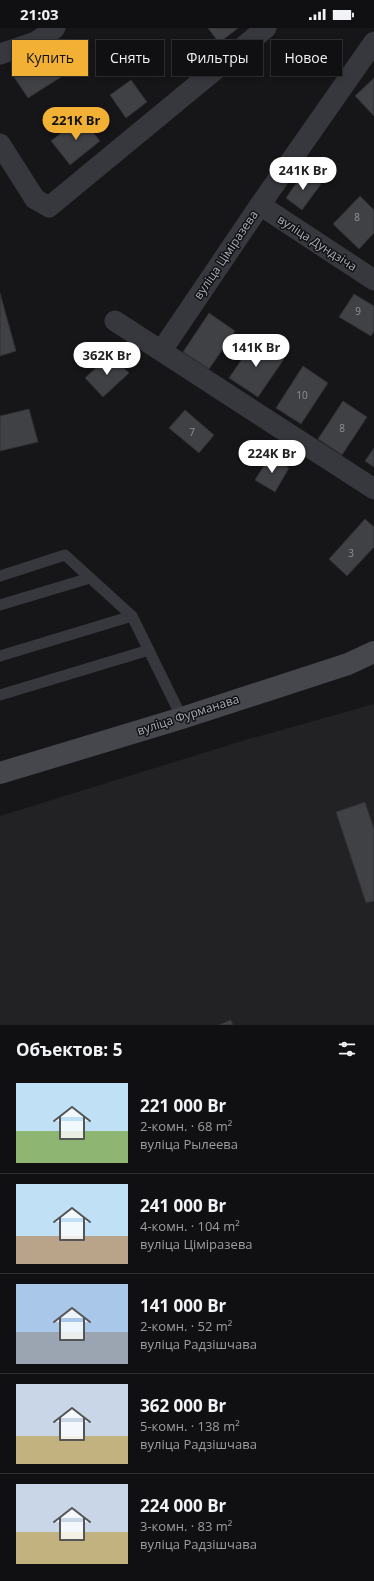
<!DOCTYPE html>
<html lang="ru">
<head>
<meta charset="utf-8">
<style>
	:root { --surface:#101012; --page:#19191b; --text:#f1f3f6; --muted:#9c9d9f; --line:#303032; --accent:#f2b134 }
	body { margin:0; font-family:"Open Sans",sans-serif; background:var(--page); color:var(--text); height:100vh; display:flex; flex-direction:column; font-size:15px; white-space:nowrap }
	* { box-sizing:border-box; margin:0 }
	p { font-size:13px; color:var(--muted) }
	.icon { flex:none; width:22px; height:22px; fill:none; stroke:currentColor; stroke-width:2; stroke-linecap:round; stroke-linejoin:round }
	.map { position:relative; height:997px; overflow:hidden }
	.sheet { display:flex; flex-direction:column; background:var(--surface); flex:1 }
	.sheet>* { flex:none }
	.top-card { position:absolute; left:12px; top:12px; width:350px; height:36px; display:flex; gap:8px }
	.price { position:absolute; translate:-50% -34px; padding:0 9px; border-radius:14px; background:#fff; color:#222; font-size:13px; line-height:26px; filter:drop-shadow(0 1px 2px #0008) }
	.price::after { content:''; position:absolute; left:50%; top:24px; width:12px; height:9px; margin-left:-6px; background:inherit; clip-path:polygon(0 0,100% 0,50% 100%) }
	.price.current { background:var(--accent); color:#111 }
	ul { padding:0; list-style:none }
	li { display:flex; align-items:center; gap:12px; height:100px; padding:0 16px }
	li+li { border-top:1px solid var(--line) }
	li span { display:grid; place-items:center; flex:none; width:112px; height:80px; border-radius:0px; color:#555 }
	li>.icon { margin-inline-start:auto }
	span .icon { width:48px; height:48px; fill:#fffc; stroke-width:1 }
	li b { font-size:17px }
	h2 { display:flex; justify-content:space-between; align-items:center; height:48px; padding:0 16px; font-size:17px }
	.chip { padding:0 14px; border-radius:0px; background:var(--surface); box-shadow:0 2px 6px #0003,0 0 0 1px var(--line); font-size:14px; line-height:36px }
	.chip.current { background:var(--accent); color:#111 }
	.status { display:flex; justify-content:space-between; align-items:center; height:28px; padding:0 20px; background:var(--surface); direction:ltr }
	.status svg { height:11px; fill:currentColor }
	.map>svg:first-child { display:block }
	.built { fill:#222225 }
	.building { fill:#404145; stroke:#303034 }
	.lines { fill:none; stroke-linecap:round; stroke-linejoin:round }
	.lane { stroke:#37383d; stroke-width:11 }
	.street { stroke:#37383d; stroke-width:21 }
	.secondary { stroke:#45474d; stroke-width:22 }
	.labels { text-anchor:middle; stroke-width:3; stroke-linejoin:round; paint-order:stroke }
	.number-label { font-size:10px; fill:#8e929b }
	.street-label { font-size:12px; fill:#a8adb8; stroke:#111113 }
</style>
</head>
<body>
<div class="status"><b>21:03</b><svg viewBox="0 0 49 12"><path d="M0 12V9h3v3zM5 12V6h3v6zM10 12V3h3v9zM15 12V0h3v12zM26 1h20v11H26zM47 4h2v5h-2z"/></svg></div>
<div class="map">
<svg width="374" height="997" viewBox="0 0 374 997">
	<rect width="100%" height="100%" fill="#161618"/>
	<path class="built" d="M374,676V997H0V788L242,713Z"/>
	<g class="building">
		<path d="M208,0H238L219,15Z"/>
		<path d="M298,14L322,15V40H297Z"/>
		<path d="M46,27L61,49L28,70L14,49Z"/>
		<path d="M374,50V88L355,68Z"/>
		<path d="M131,52L147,74L126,90L110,67Z"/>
		<path d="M81,89L100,113L70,137L51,113Z"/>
		<path d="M304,144L321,156L302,182L286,170Z"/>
		<path d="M360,168L374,182V205L359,221L333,196Z"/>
		<path d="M0,265L16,323L0,328Z"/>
		<path d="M354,266L374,278V303L371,308L339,289Z"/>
		<path d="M209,285L235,303L209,341L183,324Z"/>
		<path d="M255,312L284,331L258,369L229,350Z"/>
		<path d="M111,326L129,345L103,369L85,350Z"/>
		<path d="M303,338L328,355L301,396L276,380Z"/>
		<path d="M343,373L367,389L342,427L318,411Z"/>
		<path d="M29,381L38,414L0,423V388Z"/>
		<path d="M185,382L214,407L199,425L169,400Z"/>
		<path d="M374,420V439L365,433Z"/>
		<path d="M270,428L289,440L275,464L255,452Z"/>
		<path d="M365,491L374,499V519L347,548L329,531Z"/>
		<path d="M365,774L374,801V873L366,875L336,784Z"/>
		<path d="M231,992L233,997H218Z"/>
	</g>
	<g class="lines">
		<g class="lane">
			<path d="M0,548L65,527L132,588L182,690"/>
			<path d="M0,577L90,550"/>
			<path d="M0,628L132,588"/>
			<path d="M0,667L149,622"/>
		</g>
		<g class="street">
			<path d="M0,26L36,14L55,0"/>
			<path d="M0,116L35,171L49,179L266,0"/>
			<path d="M260,177L374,252"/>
			<path d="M115,293L374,461"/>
			<path d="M162,322L260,177L374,14"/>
		</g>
		<path class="secondary" d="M0,745L182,690L348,636L374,624"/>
	</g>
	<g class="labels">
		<g class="number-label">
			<text x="357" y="193">8</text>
			<text x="358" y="287">9</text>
			<text x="302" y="371">10</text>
			<text x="342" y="404">8</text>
			<text x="192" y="408">7</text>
			<text x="351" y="529">3</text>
		</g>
		<g class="street-label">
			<text transform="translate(317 215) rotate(33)" y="4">вуліца Дундзіча</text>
			<text transform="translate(226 227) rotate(-56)" y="4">вуліца Ціміразева</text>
			<text transform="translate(188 687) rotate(-18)" y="4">вуліца Фурманава</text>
		</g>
	</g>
</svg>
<b class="price current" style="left:76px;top:113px">221K Br</b>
<b class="price" style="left:303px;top:163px">241K Br</b>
<b class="price" style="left:256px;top:340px">141K Br</b>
<b class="price" style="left:107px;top:348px">362K Br</b>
<b class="price" style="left:272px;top:446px">224K Br</b>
<div class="top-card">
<a class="chip current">Купить</a>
<a class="chip">Снять</a>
<a class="chip">Фильтры</a>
<a class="chip">Новое</a>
</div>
</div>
<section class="sheet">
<h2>Объектов: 5<svg class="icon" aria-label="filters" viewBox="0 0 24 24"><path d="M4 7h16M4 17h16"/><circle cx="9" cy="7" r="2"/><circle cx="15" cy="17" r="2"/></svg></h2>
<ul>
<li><span style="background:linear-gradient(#bfe0f5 60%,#8fb573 0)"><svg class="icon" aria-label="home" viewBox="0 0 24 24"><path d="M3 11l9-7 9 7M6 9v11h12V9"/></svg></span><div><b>221 000 Br</b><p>2-комн. · 68 m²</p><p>вуліца Рылеева</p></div></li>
<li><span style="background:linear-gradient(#bfe0f5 65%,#b9a48a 0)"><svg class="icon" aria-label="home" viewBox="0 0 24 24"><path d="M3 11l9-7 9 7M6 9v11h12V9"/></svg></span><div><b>241 000 Br</b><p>4-комн. · 104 m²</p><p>вуліца Ціміразева</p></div></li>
<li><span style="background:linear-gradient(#a9c7e8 60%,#9aa5b1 0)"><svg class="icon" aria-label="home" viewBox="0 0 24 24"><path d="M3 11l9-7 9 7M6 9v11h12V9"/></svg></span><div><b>141 000 Br</b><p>2-комн. · 52 m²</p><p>вуліца Радзішчава</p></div></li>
<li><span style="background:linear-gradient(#c9d6e8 65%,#c2b280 0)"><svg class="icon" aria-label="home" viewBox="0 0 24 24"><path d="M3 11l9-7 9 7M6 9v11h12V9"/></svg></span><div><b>362 000 Br</b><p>5-комн. · 138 m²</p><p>вуліца Радзішчава</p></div></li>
<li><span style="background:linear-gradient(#c9d6e8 60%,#c2b280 0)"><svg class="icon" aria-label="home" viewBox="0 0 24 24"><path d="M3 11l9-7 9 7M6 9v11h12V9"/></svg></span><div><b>224 000 Br</b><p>3-комн. · 83 m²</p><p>вуліца Радзішчава</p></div></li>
</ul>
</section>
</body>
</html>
